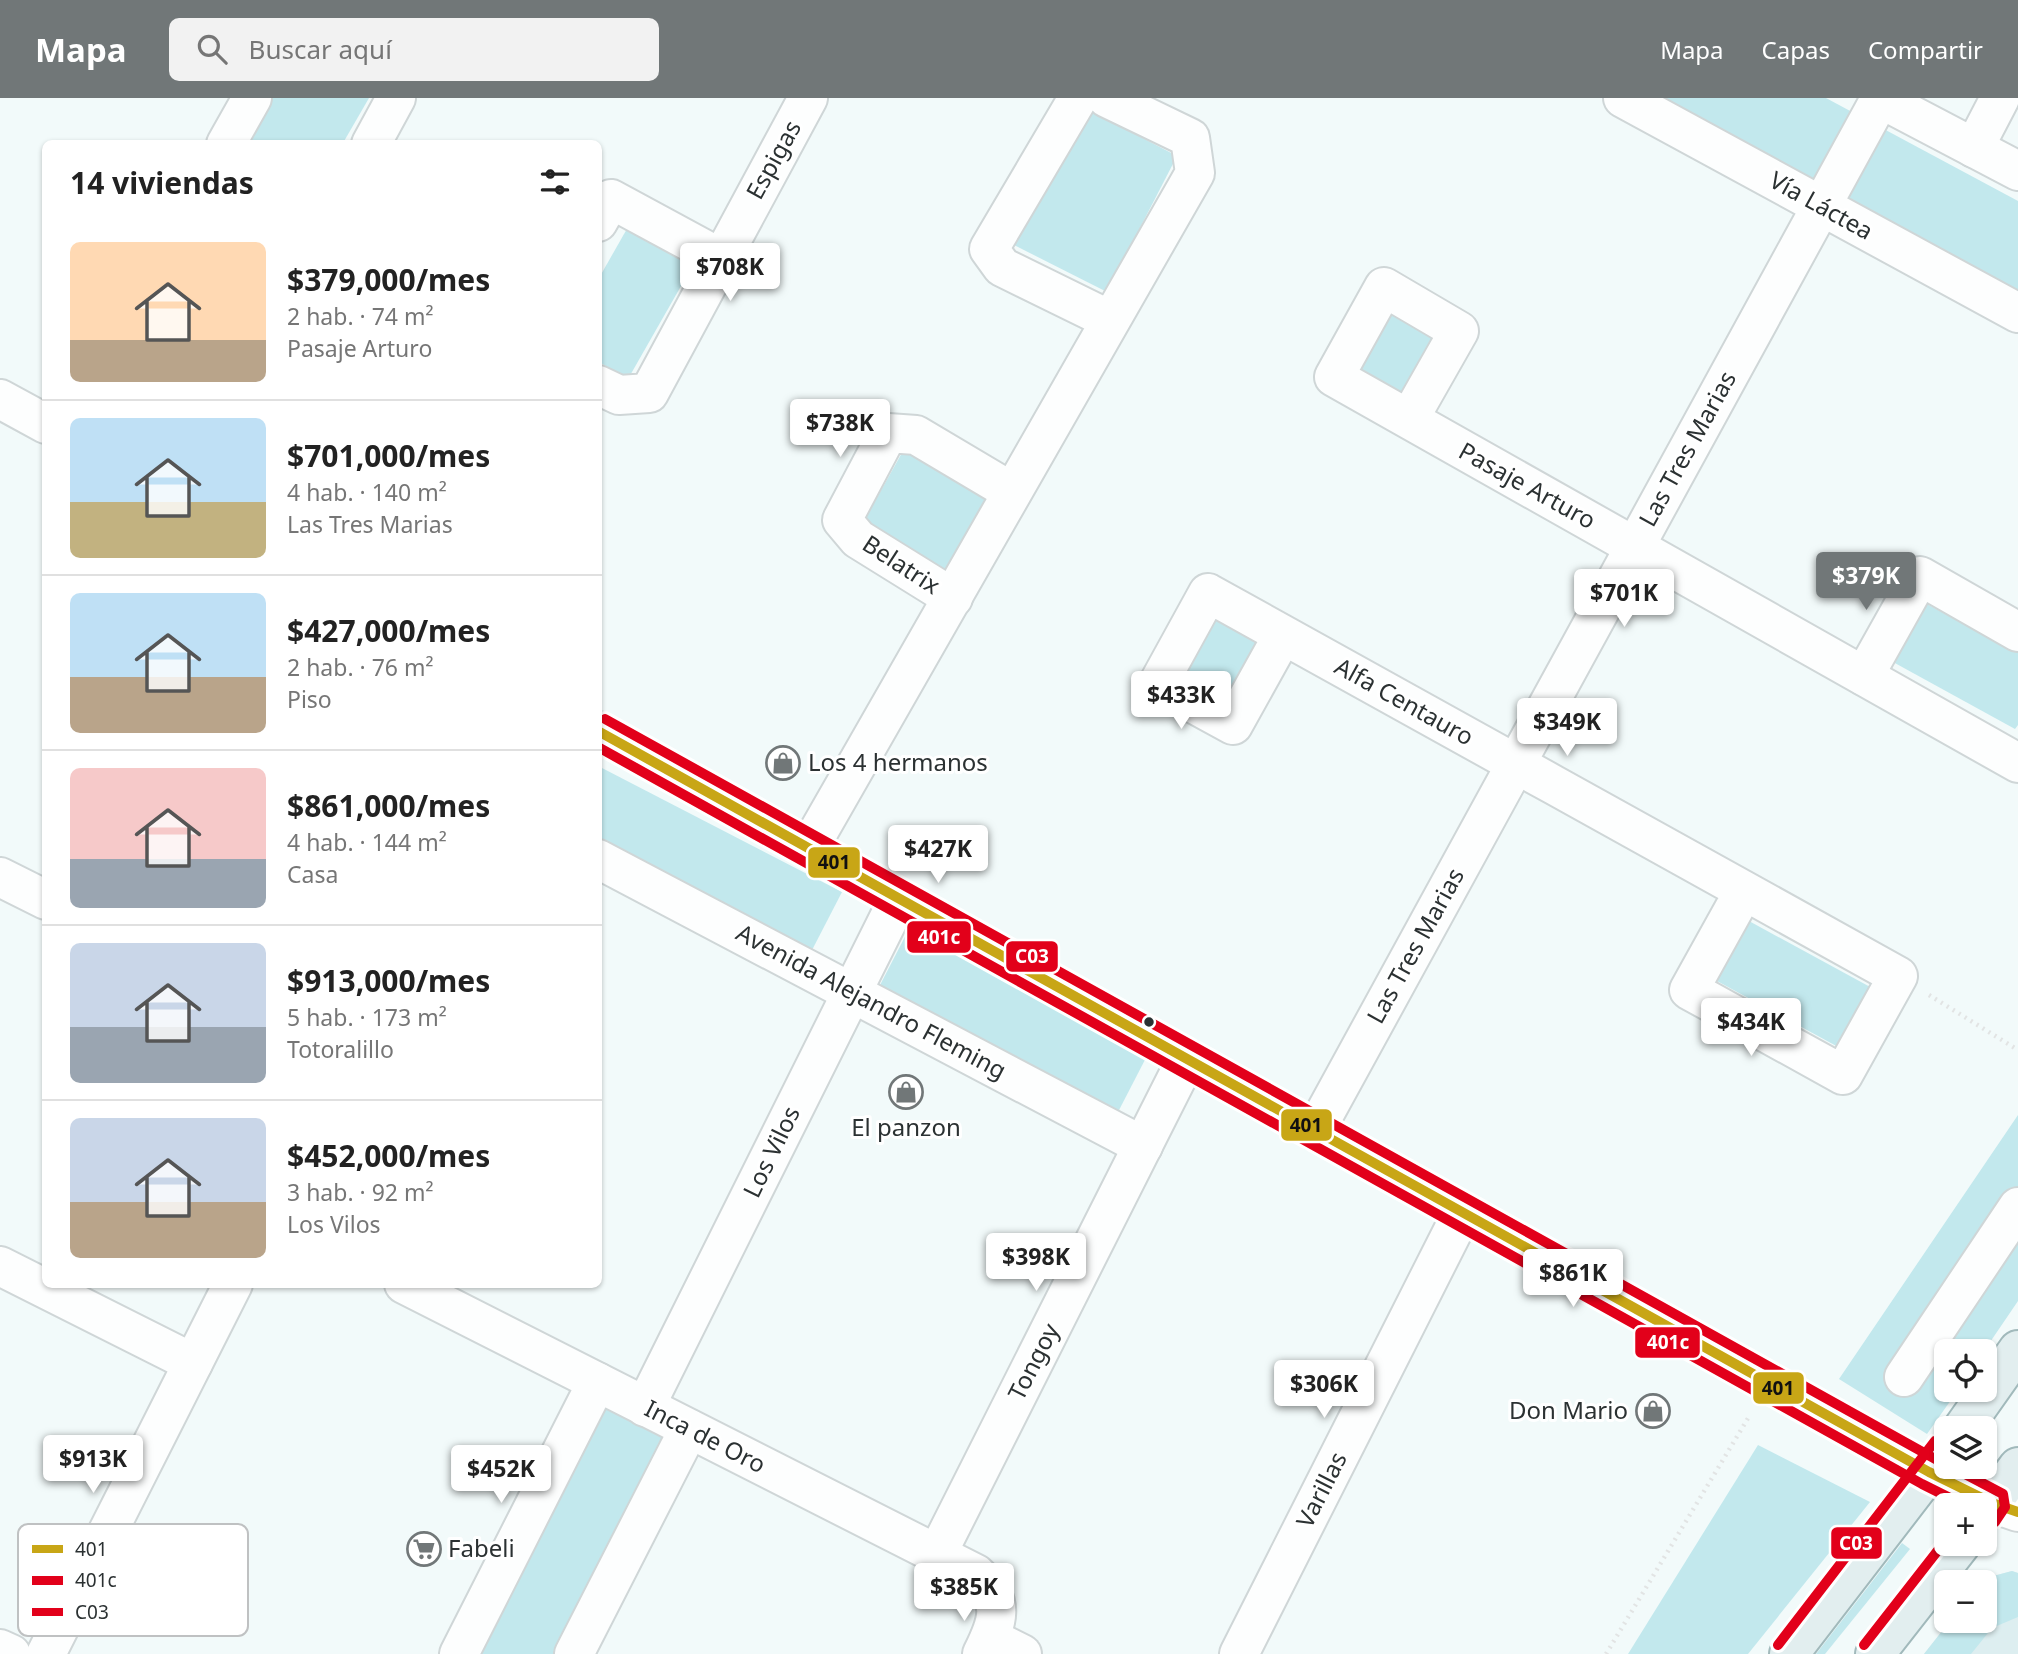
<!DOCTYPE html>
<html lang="es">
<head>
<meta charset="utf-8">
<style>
	:root { --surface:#fff; --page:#f2f2f2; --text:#222; --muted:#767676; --line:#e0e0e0; --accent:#717778 }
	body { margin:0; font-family:"Noto Sans",sans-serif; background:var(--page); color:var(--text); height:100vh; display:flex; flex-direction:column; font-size:26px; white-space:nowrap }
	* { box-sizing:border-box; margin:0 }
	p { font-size:23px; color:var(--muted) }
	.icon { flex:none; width:38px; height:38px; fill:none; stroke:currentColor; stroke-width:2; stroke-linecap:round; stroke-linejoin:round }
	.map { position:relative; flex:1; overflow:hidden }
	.side { position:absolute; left:42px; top:42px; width:560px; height:1148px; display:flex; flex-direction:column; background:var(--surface); border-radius:10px; box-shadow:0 2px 5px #0004 }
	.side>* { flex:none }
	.fabs { position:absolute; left:1934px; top:1241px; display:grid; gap:14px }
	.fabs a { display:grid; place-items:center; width:63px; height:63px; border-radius:10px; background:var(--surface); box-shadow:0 2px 5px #0004; font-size:35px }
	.price { position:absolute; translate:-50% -60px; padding:0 16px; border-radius:7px; background:#fff; color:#222; font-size:23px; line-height:46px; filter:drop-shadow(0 2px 4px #0008) }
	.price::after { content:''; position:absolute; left:50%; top:42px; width:21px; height:16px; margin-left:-10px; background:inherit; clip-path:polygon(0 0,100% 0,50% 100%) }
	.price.selected { background:var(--accent); color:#fff }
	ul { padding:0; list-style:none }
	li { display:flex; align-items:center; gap:21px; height:175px; padding:0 28px }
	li+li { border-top:2px solid var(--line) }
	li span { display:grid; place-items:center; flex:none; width:196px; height:140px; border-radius:10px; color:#555 }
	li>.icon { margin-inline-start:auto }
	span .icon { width:84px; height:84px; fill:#fffc; stroke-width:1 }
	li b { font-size:30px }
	h2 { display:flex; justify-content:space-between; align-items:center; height:84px; padding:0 28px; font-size:30px }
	header { display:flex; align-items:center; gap:42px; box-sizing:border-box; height:98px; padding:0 35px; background:var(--accent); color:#fff }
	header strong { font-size:33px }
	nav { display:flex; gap:38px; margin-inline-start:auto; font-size:24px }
	.search { width:490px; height:63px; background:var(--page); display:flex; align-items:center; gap:18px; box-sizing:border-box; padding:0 24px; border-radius:10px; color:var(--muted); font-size:26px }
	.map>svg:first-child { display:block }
	.built { fill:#ddeef0 }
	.green { fill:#c2e8ed }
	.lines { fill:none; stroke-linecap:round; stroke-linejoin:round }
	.street-casing { stroke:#cfd6d7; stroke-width:42 }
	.secondary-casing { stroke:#cfd6d7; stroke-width:42 }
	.primary-casing { stroke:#a1b9bb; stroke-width:42 }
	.path { stroke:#e2e4e4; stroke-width:4.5; stroke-dasharray:2 5; stroke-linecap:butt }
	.street { stroke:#fdfefe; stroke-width:38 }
	.secondary { stroke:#fdfefe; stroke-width:38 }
	.primary { stroke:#e2eeef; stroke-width:38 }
	.bus-1-casing { stroke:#fff; stroke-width:16 }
	.bus-2-casing { stroke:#fff; stroke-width:16 }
	.bus-3-casing { stroke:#fff; stroke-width:16 }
	.bus-1 { stroke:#c8a616; stroke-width:10 }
	.bus-2 { stroke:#e2001a; stroke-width:10 }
	.bus-3 { stroke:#e2001a; stroke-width:10 }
	.bus-dot { fill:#2b3132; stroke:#fff; stroke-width:2.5 }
	.labels { text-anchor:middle; stroke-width:6; stroke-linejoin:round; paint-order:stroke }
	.street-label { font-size:24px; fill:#2b3132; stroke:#fff }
	.poi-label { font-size:24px; fill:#2b3132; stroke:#fff; text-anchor:start }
	.key { fill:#fff; stroke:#bfc1c2; stroke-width:2 }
	.key-label { font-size:19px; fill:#2b3132 }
	.line-badge { stroke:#fff; stroke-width:2.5 }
	.badge-label { font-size:19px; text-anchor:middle; font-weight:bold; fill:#fff }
	.pale-badge-label { font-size:19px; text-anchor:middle; font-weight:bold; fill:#111 }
</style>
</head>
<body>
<header>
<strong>Mapa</strong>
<div class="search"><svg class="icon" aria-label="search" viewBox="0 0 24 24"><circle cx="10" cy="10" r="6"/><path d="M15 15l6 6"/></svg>Buscar aquí</div>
<nav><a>Mapa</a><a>Capas</a><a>Compartir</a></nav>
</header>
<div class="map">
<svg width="2018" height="1556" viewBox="0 0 2018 1556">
	<rect width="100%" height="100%" fill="#f2fafa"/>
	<path class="built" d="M2012,1473L2018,1475V1556H1924L1950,1523L1984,1522V1484H1979L1982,1481Z"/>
	<g class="green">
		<path d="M257,0H369L343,45L231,46Z"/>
		<path d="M1640,0H1826L2018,103V206Z"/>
		<path d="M1081,8L1177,58L1107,194L1010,145Z"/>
		<path d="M632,122L697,160L628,281L599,264V180Z"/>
		<path d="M1388,212L1436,239L1402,300L1354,273Z"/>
		<path d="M903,353L992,403L949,479L860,430Z"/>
		<path d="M1925,505L2018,555V627L2015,631L1893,564Z"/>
		<path d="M1215,520L1264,547L1230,608L1181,582Z"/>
		<path d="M602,670L842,794L810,856L599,746L598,676Z"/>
		<path d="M1749,823L1872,890L1840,950L1717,883Z"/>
		<path d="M910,829L1149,954L1117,1016L878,891Z"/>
		<path d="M2018,1017V1203L1984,1253H1946V1292H1958L1927,1336L1839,1281Z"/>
		<path d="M606,1306L676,1336L561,1556H476Z"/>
		<path d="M1758,1347L1870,1404L1748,1556H1628Z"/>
		<path d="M1902,1445L1910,1451L1825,1556H1816Z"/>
		<path d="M2012,1473L2018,1475V1519L1992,1530L1971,1556H1924L1950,1523L1984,1522V1484H1979L1982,1481Z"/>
	</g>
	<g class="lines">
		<g class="street-casing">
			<g id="street">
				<path d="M1078,0L989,151L1002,169L1110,222"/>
				<path d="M1623,0L2018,215"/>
				<path d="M1879,0L2018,73"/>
				<path d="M226,46L252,0"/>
				<path d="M371,46L396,0"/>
				<path d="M1974,50L2000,0"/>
				<path d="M598,124L611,101L720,160"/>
				<path d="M598,287L619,297L649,295L808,0"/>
				<path d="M1409,321L1459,233L1384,189L1334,279L2018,665"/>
				<path d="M953,500L858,441L842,422L888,335L916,337L1012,394"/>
				<path d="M1283,537L1233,627L1158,586L1208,495C1438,623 1668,750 1898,878L1843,977L1689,892L1744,793"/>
				<path d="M1864,578L1920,478L2018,534"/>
				<path d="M809,750L1195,75L1190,40L1107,0"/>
				<path d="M598,761L1143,1048"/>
				<path d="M0,779L46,802"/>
				<path d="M1315,1033L1880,1"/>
				<path d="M0,1168L193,1265"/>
				<path d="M404,1186L976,1476C1006,1503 998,1524 982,1556"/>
				<path d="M1904,1279L2018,1109"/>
				<path d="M645,1309L899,800"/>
				<path d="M937,1456L1187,960"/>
				<path d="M990,1540L1022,1556"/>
				<path d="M0,1551L11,1556"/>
				<path d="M46,1556L233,1186"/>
				<path d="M459,1556L597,1284"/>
				<path d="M574,1556L689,1331"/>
				<path d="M1239,1556L1462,1115"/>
			</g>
		</g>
		<g class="secondary-casing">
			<g id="secondary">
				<path d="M0,301L46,326"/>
				<path d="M598,633L1929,1374L1992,1405L2018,1414"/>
			</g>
		</g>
		<g class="primary-casing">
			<g id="primary">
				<path d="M1963,1330L2018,1252"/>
				<path d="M1984,1415L2018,1369"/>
				<path d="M1789,1556L1946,1352"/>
				<path d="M1875,1556L1961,1446"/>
			</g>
		</g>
		<g class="path">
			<path d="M1929,897L2018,952"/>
			<path d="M1606,1556L1750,1317"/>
		</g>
		<use href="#street" class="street"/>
		<use href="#secondary" class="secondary"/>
		<use href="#primary" class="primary"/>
		<g class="bus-1-casing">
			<path id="bus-1" d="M598,633L1929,1374L1992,1405L2018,1414"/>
		</g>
		<g class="bus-2-casing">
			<path id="bus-2" d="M598,649L1922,1386L1964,1407"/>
		</g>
		<g class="bus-3-casing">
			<g id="bus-3">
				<path d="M605,621L1946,1367"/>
				<path d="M1950,1368L2003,1396L2005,1409L1995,1424"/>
				<path d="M1778,1547L1935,1343"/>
				<path d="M1864,1547L1946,1442"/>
			</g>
		</g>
		<use href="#bus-1" class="bus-1"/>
		<use href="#bus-2" class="bus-2"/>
		<use href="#bus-3" class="bus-3"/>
	</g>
	<defs>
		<g id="shop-ring" transform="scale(1.75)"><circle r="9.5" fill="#fff" stroke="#717778" stroke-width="1.5"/><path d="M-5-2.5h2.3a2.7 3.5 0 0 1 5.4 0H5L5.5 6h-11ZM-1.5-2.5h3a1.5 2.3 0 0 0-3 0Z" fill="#717778"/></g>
		<g id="supermarket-ring" transform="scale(1.75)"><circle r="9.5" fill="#fff" stroke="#717778" stroke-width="1.5"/><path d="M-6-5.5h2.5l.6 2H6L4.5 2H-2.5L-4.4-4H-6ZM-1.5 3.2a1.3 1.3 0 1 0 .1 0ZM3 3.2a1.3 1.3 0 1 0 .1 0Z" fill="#717778"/></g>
	</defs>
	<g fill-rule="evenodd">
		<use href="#shop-ring" x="783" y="665"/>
		<use href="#shop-ring" x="906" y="994"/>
		<use href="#shop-ring" x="1653" y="1313"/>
		<use href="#supermarket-ring" x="424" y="1451"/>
	</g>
	<circle class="bus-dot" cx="1149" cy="924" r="6"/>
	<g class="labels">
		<g class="street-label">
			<text transform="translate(774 62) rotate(-61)" y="8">Espigas</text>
			<text transform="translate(1821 108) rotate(29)" y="8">Vía Láctea</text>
			<text transform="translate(1688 351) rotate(-61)" y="8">Las Tres Marias</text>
			<text transform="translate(1527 388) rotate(29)" y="8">Pasaje Arturo</text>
			<text transform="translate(901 467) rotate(33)" y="8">Belatrix</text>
			<text transform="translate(1404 604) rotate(29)" y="8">Alfa Centauro</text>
			<text transform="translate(1416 848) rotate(-61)" y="8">Las Tres Marias</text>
			<text transform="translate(871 904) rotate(28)" y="8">Avenida Alejandro Fleming</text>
			<text transform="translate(772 1054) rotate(-64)" y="8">Los Vilos</text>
			<text transform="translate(1034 1264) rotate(-63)" y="8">Tongoy</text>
			<text transform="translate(705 1339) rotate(27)" y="8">Inca de Oro</text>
			<text transform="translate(1322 1392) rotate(-63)" y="8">Varillas</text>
		</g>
		<g class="poi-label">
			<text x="808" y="673">Los 4 hermanos</text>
			<text x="906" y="1038" text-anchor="middle">El panzon</text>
			<text x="1628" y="1321" text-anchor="end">Don Mario</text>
			<text x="448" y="1459">Fabeli</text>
		</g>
	</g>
	<rect x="18" y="1426" width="230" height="112" rx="10" class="key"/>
	<rect x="32" y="1447" width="31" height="8" fill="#c8a616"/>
	<rect x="32" y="1478" width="31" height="9" fill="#e2001a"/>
	<rect x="32" y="1510" width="31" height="8" fill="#e2001a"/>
	<g class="key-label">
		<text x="75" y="1458">401</text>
		<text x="75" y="1489">401c</text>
		<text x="75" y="1521">C03</text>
	</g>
	<g class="line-badge">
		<rect x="807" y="748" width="54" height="33" rx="7" fill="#c8a616"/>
		<rect x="906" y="822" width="66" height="34" rx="7" fill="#e2001a"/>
		<rect x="1005" y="842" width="54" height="33" rx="7" fill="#e2001a"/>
		<rect x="1280" y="1010" width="53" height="34" rx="7" fill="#c8a616"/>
		<rect x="1634" y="1228" width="67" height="33" rx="7" fill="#e2001a"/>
		<rect x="1752" y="1273" width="53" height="34" rx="7" fill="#c8a616"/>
		<rect x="1830" y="1428" width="53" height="34" rx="7" fill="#e2001a"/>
	</g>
	<g class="badge-label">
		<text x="939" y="846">401c</text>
		<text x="1032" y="865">C03</text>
		<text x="1668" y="1251">401c</text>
		<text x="1856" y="1452">C03</text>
	</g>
	<g class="pale-badge-label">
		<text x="834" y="771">401</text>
		<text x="1306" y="1034">401</text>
		<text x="1778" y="1297">401</text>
	</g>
</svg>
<div class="fabs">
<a><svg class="icon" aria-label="locate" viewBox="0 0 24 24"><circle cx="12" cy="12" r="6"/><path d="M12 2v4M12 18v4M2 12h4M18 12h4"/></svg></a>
<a><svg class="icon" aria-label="layers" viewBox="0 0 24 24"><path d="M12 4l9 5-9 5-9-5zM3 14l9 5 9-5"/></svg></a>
<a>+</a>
<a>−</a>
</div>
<b class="price" style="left:730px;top:205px">$708K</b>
<b class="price" style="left:840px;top:361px">$738K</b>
<b class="price selected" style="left:1866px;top:514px">$379K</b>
<b class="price" style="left:1624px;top:531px">$701K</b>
<b class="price" style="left:1181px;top:633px">$433K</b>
<b class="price" style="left:1567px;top:660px">$349K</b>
<b class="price" style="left:938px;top:787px">$427K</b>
<b class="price" style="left:1751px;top:960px">$434K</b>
<b class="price" style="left:1036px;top:1195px">$398K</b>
<b class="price" style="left:1573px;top:1211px">$861K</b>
<b class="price" style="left:1324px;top:1322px">$306K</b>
<b class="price" style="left:93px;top:1397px">$913K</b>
<b class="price" style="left:501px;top:1407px">$452K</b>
<b class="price" style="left:964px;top:1525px">$385K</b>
<section class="side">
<h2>14 viviendas<svg class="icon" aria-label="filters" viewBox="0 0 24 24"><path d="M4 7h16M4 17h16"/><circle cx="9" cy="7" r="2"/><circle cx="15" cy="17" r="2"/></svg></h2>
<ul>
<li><span style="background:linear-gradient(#ffd9b3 70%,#b9a48a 0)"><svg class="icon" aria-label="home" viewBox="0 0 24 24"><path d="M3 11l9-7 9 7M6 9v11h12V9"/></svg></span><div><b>$379,000/mes</b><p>2 hab. · 74 m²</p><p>Pasaje Arturo</p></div></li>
<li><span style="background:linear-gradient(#bfe0f5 60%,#c2b280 0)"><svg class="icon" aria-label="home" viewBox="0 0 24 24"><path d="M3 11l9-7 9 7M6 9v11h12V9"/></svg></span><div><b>$701,000/mes</b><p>4 hab. · 140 m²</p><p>Las Tres Marias</p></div></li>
<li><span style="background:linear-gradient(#bfe0f5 60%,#b9a48a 0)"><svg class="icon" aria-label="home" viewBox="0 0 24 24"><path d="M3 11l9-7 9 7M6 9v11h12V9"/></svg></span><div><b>$427,000/mes</b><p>2 hab. · 76 m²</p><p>Piso</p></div></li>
<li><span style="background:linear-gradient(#f6c9c9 65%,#9aa5b1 0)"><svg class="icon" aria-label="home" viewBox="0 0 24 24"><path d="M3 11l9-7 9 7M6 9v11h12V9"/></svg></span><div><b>$861,000/mes</b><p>4 hab. · 144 m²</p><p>Casa</p></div></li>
<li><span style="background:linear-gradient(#c9d6e8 60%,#9aa5b1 0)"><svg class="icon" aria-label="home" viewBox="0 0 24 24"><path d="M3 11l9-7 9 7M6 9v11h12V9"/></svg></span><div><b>$913,000/mes</b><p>5 hab. · 173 m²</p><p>Totoralillo</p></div></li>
<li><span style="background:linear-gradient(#c9d6e8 60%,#b9a48a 0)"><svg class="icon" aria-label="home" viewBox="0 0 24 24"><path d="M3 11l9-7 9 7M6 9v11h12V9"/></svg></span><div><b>$452,000/mes</b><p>3 hab. · 92 m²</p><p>Los Vilos</p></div></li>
</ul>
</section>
</div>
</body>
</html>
